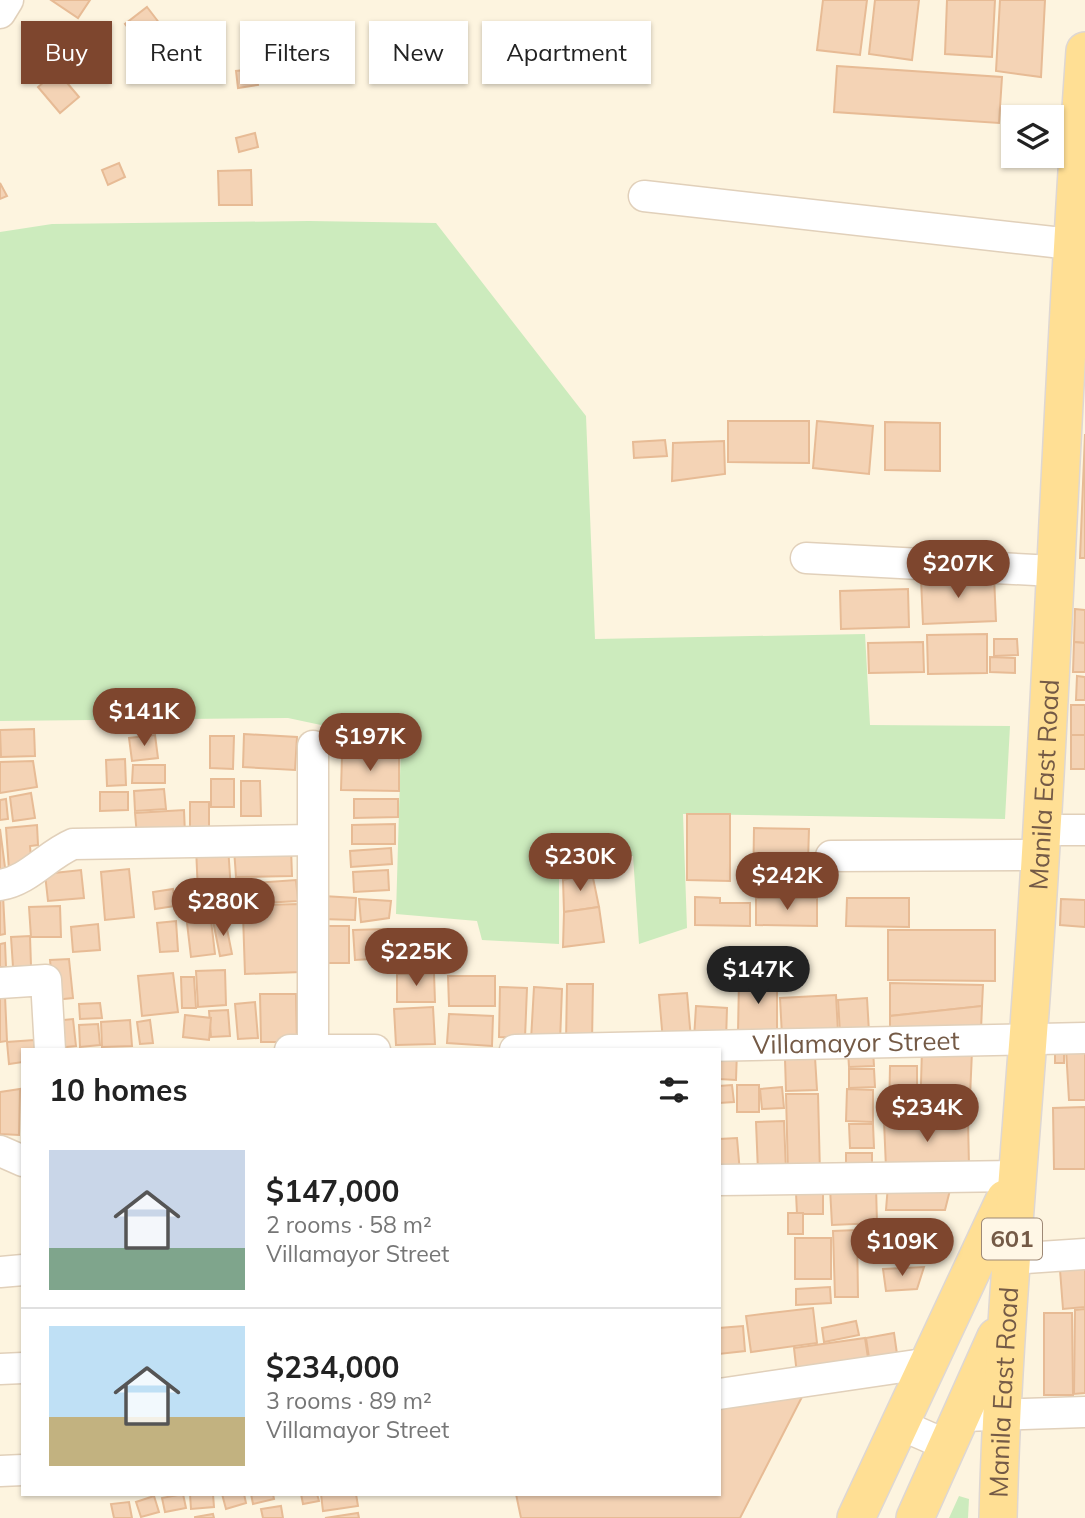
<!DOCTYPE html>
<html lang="en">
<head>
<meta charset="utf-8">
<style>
	:root { --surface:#fff; --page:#f2f2f2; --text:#222; --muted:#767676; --line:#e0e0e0; --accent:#7e462e }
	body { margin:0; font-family:Mulish,sans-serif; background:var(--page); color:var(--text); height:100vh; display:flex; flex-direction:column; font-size:26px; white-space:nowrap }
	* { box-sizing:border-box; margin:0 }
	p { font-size:23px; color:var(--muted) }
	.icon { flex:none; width:38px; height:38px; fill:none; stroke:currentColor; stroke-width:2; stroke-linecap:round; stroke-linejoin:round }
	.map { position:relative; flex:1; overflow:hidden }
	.details { position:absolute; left:21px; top:1048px; width:700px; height:448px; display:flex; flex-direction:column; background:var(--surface); border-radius:0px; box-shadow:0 2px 5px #0004 }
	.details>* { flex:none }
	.top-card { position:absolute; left:21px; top:21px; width:700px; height:63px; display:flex; gap:14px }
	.buttons { position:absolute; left:1001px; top:105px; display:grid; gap:14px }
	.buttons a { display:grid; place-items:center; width:63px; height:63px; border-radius:0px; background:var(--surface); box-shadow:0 2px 5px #0004; font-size:35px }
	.price { position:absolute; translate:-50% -60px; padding:0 16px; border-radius:24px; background:var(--accent); color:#fff; font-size:23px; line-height:46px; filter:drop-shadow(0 2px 4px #0008) }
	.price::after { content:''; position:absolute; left:50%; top:42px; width:21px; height:16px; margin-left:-10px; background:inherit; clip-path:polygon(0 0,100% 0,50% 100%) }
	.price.selected { background:#222; color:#fff }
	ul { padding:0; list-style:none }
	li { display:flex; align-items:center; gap:21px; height:175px; padding:0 28px }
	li+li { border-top:2px solid var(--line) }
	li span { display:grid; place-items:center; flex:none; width:196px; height:140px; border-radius:0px; color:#555 }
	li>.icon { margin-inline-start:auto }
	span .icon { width:84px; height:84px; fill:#fffc; stroke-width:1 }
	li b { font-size:30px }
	h2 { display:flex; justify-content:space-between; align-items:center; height:84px; padding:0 28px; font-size:30px }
	.chip { padding:0 24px; border-radius:0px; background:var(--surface); box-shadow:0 2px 5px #0004; font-size:24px; line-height:63px }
	.chip.selected { background:var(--accent); color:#fff }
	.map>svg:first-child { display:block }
	.green { fill:#ccebbd }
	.building { fill:#f4d3b5; stroke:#e7bb95; stroke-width:2 }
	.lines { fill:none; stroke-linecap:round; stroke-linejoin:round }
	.minor-casing { stroke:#e1d0ba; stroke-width:33 }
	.major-casing { stroke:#ded7d3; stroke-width:40 }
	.minor { stroke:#fff; stroke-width:30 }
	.major { stroke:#ffdf94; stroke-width:37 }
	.labels { text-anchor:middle; stroke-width:5; stroke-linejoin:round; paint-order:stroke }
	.shield { fill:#fff7e6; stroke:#9e8976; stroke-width:2 }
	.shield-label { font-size:24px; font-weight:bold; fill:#745a46 }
	.street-label { font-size:26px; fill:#745a46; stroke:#fff7e6 }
</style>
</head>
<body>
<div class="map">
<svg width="1085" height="1518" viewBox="0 0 1085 1518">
	<rect width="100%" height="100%" fill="#fdf4df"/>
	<g class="green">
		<path d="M309,221L436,223L586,416L595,639L865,634L870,725L1010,726L1005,819L683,814L687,928L639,944L633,856L559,855V944L482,940L477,921L396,914L401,742L288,718L0,721V232L52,224Z"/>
		<path d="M959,1496L969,1499L968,1518H949Z"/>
	</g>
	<g class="building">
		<path d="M51,0H90L78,18Z"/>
		<path d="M823,0H867L860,55L817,50Z"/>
		<path d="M875,0H919L912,60L869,54Z"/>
		<path d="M947,0H995L992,57L945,54Z"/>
		<path d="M1000,0H1045L1041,77L996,71Z"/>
		<path d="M147,7L170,37L148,54L125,24Z"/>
		<path d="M837,66L1002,77L999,123L834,112Z"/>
		<path d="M255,69L258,85L238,88L236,71Z"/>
		<path d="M57,71L79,97L60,113L38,87Z"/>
		<path d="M255,133L258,147L239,152L236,138Z"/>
		<path d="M119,163L125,177L108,185L102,170Z"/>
		<path d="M251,170L252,205H219L218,171Z"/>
		<path d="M0,183L7,196L0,199Z"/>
		<path d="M728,421H809V463L728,462Z"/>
		<path d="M817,421L873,426L869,474L813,468Z"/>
		<path d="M885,422L940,423V471L885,470Z"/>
		<path d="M1085,434V558H1080Z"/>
		<path d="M665,440L667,456L634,458L633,442Z"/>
		<path d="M724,441L725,474L672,481L673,443Z"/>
		<path d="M994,576L996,621L923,624L921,579Z"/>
		<path d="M908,589L909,627L841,629L840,591Z"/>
		<path d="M1075,609L1085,610V643L1074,642Z"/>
		<path d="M987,634V673L928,674L927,635Z"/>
		<path d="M994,639H1017L1018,655L994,656Z"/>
		<path d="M923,642L924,672L869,673L868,643Z"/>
		<path d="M1074,642L1085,643V672H1073Z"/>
		<path d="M990,657L1015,658V673L990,672Z"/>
		<path d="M1077,676L1085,677V700H1076Z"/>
		<rect x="1071" y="705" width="14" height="30"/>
		<path d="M34,729L35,756L1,757L0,730Z"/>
		<path d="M244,734L297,737L295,770L243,767Z"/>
		<path d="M155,735L158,758L132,761L129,738Z"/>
		<rect x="1071" y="735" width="14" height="34"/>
		<path d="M210,736H234L233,769L210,768Z"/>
		<path d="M342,755L399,757V791L341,790Z"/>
		<path d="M125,759L126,785L107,786L106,760Z"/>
		<path d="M33,761L37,787L0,793V762Z"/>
		<path d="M133,765H165V783H132Z"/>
		<rect x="211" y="779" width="23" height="28"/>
		<path d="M241,781H260L261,816H241Z"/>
		<path d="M164,789L166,809L135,811L134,791Z"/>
		<path d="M100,792H128V810L100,811Z"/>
		<path d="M31,793L35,818L13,821L10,797Z"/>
		<path d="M6,799L8,819L0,820V800Z"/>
		<path d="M354,799H398V817L354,818Z"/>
		<path d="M190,802H209V835L190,834Z"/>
		<path d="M184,810L185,834L137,836L135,813Z"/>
		<path d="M687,814H730V881L687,880Z"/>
		<path d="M395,824V844H352V825Z"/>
		<path d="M37,825L38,845L30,846L31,857L9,870L6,828Z"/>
		<path d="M754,828L809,829L807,895L753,894Z"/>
		<path d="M0,829L6,875L0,876Z"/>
		<path d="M228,846L231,891L198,893L196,847Z"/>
		<path d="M291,848L292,876L236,877L234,849Z"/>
		<path d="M391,848L392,864L351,867L350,851Z"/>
		<path d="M589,856L592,873L563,880L562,859Z"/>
		<path d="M129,869L134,917L105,920L101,872Z"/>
		<path d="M81,870L84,898L48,901L45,874Z"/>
		<path d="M388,870L389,890L354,892L353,872Z"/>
		<path d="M592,873L599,907L564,912L563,880Z"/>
		<path d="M296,880L298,901L243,904L242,884Z"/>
		<path d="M173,889L175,906L155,909L153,892Z"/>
		<path d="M0,895H3L5,934L0,935Z"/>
		<path d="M323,896L356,898L355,920L322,919Z"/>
		<path d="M695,897L720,898V903H750V926L695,925Z"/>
		<path d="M756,898H817V926L756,925Z"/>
		<path d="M847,898H909V927L846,926Z"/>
		<path d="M359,899L391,901L389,918L361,922Z"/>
		<path d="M1061,899L1085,900V927L1060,925Z"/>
		<path d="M298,904L301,972L245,974L243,915L266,914L265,905Z"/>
		<path d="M60,906L61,937H31L29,907Z"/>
		<path d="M599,907L604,942L563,947L564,912Z"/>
		<path d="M225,919L232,954L220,956L213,921Z"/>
		<path d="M211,920L215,954L191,957L187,923Z"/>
		<path d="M176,921L178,951L160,952L157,923Z"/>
		<path d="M98,924L100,950L73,952L71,927Z"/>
		<rect x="324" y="926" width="25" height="37"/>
		<path d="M386,929L388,958L355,960L353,930Z"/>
		<path d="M888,930H995V981L888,980Z"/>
		<path d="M30,936L31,966L13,967L11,937Z"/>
		<path d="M5,943L6,967H0V944Z"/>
		<path d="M69,959L73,998L54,1000L50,960Z"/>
		<path d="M225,970L226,1005L198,1007L196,971Z"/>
		<path d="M173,973L178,1012L142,1016L138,976Z"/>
		<path d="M434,973L435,1002H397V974Z"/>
		<path d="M448,976H495V1006H449Z"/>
		<path d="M181,977H194L196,1008H182Z"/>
		<path d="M739,980L777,981V1032H738Z"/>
		<path d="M890,983L983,985L982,1006L890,1016Z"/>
		<path d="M567,984H593L592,1042H566Z"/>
		<path d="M500,987L527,988L525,1038L499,1037Z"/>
		<path d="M534,987L562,989L560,1042L531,1040Z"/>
		<path d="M687,993L691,1039L663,1041L659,995Z"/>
		<path d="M260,994H296L297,1042H261Z"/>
		<path d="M836,995L838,1032L782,1036L780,998Z"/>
		<path d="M0,996H5L7,1041L0,1042Z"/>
		<path d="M867,998L869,1032L840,1033L838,1000Z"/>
		<path d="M255,1002L258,1038L238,1039L235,1004Z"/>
		<path d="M100,1003L102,1018L80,1019L79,1004Z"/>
		<path d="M696,1006L727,1008L726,1041L694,1039Z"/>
		<path d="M982,1006L981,1030H890V1016Z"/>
		<path d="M433,1007L435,1044L396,1045L394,1009Z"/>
		<path d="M228,1010L230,1036L211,1037L209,1011Z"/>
		<path d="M449,1014L493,1016L492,1046L447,1043Z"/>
		<path d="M185,1015L211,1018L209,1040L183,1037Z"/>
		<path d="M73,1019L76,1046L56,1048L54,1021Z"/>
		<path d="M130,1020L132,1046L102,1047L101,1022Z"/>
		<path d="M150,1020L153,1043L140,1044L137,1022Z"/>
		<path d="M98,1024L100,1045L80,1047L79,1025Z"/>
		<path d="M34,1040L35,1050H23V1062L9,1064L7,1042Z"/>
		<path d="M1085,1048V1100H1069L1066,1049Z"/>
		<path d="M922,1049L972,1051L969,1120L920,1118Z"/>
		<path d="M719,1050L737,1051L736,1080L719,1079Z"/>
		<path d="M873,1050L874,1066L849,1067L848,1051Z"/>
		<rect x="1055" y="1051" width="9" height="12"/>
		<path d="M815,1057L817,1090L786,1091L785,1059Z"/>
		<path d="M890,1066H917V1116H889Z"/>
		<path d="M849,1069H874L875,1087L849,1088Z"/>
		<path d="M732,1085L734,1102L719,1103V1086Z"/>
		<rect x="737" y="1085" width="22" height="27"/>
		<path d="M782,1087L784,1108L762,1109L760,1089Z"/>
		<path d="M20,1089L19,1135L0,1134V1092Z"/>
		<path d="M847,1089L873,1090V1122L846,1121Z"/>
		<path d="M786,1094H818L820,1174H788Z"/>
		<path d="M1085,1107V1169H1054L1053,1108Z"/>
		<path d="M968,1120L969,1166L886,1168L884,1121Z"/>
		<path d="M784,1121L786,1171L758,1172L756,1122Z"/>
		<path d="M849,1124H873L874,1148H850Z"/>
		<path d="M737,1138L740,1173L719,1175V1139Z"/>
		<path d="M846,1153H872V1176L846,1177Z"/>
		<path d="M888,1185L951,1186L945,1210H886Z"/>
		<path d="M876,1186L877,1223L832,1225L830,1188Z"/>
		<path d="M796,1193H823V1214H797Z"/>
		<rect x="788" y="1213" width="15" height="21"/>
		<path d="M857,1230L858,1297H835L833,1231Z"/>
		<rect x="795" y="1238" width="36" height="41"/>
		<path d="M924,1267L917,1289L886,1291L883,1269Z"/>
		<path d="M1085,1268V1307L1063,1309L1060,1270Z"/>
		<path d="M830,1287L831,1303L796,1305V1289Z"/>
		<path d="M813,1308L817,1343L751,1352L746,1316Z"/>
		<path d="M1085,1309V1393L1074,1394L1075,1310Z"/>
		<path d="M1044,1313H1072L1073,1395H1044Z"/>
		<path d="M856,1321L859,1335L824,1342L822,1328Z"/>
		<path d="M743,1326L745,1351L719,1354V1328Z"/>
		<path d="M894,1333L897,1354L869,1358L866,1338Z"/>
		<path d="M865,1338L869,1364L797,1374L794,1348Z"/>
		<path d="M805,1391L740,1518H521L516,1494H719V1404Z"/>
		<path d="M183,1494L186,1508L165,1512L162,1498Z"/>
		<path d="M190,1494H213L214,1507L191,1509Z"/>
		<path d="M222,1494H244L246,1503L226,1509Z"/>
		<path d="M251,1494H273L274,1499L253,1504Z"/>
		<path d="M301,1494H317L319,1501L303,1504Z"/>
		<path d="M321,1494H356L358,1506L323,1511Z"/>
		<path d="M154,1496L159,1512L141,1517L136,1502Z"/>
		<path d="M129,1502L132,1518H114L111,1504Z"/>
		<path d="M281,1506L283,1518H263L261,1509Z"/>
		<path d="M358,1513L359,1518H325Z"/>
		<path d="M213,1514L214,1518H195V1517Z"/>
	</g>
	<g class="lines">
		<g class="minor-casing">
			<g id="minor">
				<path d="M0,13L8,0"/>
				<path d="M644,196L1071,244"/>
				<path d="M806,558L1054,571"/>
				<path d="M313,746V1050"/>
				<path d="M1040,830H1085"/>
				<path d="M831,856L1038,855"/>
				<path d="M0,885C28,881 47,855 73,844L312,840"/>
				<path d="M0,983L46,980L50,1050"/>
				<path d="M290,1050H375"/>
				<path id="s1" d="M515,1050L1085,1038"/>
				<path d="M0,1151L23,1161"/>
				<path d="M719,1180L1016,1176"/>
				<path d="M1010,1259L1085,1254"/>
				<path d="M0,1272L23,1270"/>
				<path d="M0,1369L23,1368"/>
				<path d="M719,1394L930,1363"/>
				<path d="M962,1416L1085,1412"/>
				<path d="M901,1425L949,1446"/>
				<path d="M0,1471L23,1470"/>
			</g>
		</g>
		<g class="major-casing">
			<g id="major">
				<path d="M856,1518L1005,1199"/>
				<path d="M915,1518L996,1337"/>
				<path id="s2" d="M998,1518C1002,1358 1016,1199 1028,1039C1053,710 1061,380 1085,51"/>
			</g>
		</g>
		<use href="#minor" class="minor"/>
		<use href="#major" class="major"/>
	</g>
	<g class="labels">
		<rect class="shield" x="982" y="1218.5" width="60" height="41" rx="5"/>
		<g class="shield-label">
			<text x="1012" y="1247">601</text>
		</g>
		<g class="street-label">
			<text dy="9" stroke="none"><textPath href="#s2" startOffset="735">Manila East Road</textPath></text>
			<text dy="9" stroke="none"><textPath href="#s1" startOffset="341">Villamayor Street</textPath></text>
			<text dy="9" stroke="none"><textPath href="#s2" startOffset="126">Manila East Road</textPath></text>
		</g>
	</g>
</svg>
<div class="buttons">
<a><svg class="icon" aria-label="layers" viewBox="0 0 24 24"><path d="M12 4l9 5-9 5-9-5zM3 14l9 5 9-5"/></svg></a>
</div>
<b class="price" style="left:958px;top:600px">$207K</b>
<b class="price" style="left:144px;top:748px">$141K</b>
<b class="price" style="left:370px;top:773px">$197K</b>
<b class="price" style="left:580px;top:893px">$230K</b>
<b class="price" style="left:787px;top:912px">$242K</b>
<b class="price" style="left:223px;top:938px">$280K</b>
<b class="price" style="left:416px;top:988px">$225K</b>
<b class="price selected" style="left:758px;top:1006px">$147K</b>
<b class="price" style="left:927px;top:1144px">$234K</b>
<b class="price" style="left:902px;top:1278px">$109K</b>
<div class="top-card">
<a class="chip selected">Buy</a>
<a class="chip">Rent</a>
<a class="chip">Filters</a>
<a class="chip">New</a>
<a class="chip">Apartment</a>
</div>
<section class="details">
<h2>10 homes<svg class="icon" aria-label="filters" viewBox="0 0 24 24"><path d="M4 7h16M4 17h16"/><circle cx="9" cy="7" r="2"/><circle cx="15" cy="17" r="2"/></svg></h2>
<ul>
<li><span style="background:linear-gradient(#c9d6e8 70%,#7fa58c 0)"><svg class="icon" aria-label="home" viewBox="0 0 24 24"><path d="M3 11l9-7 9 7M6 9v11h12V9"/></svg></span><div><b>$147,000</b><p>2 rooms · 58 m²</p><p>Villamayor Street</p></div></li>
<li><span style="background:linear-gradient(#bfe0f5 65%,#c2b280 0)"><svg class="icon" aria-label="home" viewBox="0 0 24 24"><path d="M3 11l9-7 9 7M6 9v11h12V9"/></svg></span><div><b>$234,000</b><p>3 rooms · 89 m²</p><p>Villamayor Street</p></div></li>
</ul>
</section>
</div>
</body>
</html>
